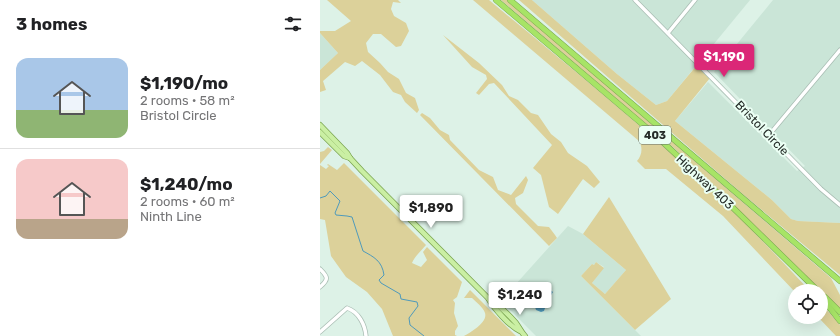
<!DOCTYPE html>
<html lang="en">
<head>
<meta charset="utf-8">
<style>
	:root { --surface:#fff; --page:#f6f6f6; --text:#202124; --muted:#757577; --line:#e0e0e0; --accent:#db2777 }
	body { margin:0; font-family:Rubik,sans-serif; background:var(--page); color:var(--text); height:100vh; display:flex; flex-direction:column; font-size:15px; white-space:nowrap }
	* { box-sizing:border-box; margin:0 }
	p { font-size:13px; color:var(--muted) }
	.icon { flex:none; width:22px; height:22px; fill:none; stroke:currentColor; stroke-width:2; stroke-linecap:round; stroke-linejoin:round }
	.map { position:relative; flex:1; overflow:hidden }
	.details { display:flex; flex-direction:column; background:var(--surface); width:320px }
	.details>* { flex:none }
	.fabs { position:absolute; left:468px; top:284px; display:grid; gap:8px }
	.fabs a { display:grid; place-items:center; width:40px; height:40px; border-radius:50%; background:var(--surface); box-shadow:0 4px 16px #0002; font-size:20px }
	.price { position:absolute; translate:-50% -34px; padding:0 9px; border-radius:4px; background:#fff; color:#222; font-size:13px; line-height:26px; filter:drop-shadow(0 1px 2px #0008) }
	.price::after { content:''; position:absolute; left:50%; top:24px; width:12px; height:9px; margin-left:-6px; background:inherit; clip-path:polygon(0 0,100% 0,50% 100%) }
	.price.current { background:var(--accent); color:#fff }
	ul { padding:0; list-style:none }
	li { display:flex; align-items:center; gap:12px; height:100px; padding:0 16px }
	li+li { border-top:1px solid var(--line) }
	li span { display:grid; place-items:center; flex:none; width:112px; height:80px; border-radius:12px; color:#555 }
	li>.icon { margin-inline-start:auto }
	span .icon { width:48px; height:48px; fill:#fffc; stroke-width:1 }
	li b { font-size:17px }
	h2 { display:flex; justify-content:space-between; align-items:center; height:48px; padding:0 16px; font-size:17px }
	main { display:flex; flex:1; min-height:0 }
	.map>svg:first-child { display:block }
	.built { fill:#cae5d7 }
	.green { fill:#dcd19a }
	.water { fill:#4f9abb }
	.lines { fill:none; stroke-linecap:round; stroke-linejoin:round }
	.stream { stroke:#4f9abb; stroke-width:1 }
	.minor-casing { stroke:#aabeb4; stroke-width:5 }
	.major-casing { stroke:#7aa450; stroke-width:6 }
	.highway-casing { stroke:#7aa450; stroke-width:6 }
	.minor { stroke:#fff; stroke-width:3.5 }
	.major { stroke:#caefa3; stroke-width:4.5 }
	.highway { stroke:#a7e466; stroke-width:5 }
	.labels { text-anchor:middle; stroke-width:4; stroke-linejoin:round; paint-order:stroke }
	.shield { fill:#ebfff4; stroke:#606b65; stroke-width:1 }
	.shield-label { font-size:11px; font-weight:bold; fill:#252c28 }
	.street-label { font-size:12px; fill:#252c28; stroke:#ebfff4 }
</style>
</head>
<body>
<main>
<section class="details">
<h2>3 homes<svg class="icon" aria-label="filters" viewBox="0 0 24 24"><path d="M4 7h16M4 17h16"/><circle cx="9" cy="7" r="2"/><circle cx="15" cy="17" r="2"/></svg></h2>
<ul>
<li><span style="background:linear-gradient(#a9c7e8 65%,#8fb573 0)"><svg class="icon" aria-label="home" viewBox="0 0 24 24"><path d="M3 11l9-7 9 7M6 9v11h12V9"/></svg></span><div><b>$1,190/mo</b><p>2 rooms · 58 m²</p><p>Bristol Circle</p></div></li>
<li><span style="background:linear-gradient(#f6c9c9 75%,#b9a48a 0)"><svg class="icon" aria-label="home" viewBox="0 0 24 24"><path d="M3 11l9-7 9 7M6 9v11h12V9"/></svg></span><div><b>$1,240/mo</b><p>2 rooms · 60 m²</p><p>Ninth Line</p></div></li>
</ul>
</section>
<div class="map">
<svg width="520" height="336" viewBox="0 0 520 336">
	<rect width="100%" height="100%" fill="#ddf2e7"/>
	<g class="built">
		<path d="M212,0H430L347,101L336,105L297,74Z"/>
		<path d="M453,0H520V223L478,221L471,219L452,200L355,121L388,82L477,171L485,166L394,72Z"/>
		<path d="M0,33L18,53L0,70Z"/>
		<path d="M248,226L263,234L306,270L285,294L272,283L284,267L276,262L274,265L272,264L261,276L321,336H216L182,302L195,285Z"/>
	</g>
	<g class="green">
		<path d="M7,0H78L81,3L73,2L71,9L74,16L86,23L89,31L81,46L76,47L61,34H53L46,43L48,52L60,63L68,72L79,79L86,93L95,98L99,110L97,113L85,102L81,95L73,92L60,75L42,61L35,66L25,62L3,81L6,90L0,92V70L18,53L0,33V31H15L31,21Z"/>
		<path d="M153,0H169C236,56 304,110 368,169C411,208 451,249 490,291H475V292L403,216L346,169H325L317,161C322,155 323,148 319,141Z"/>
		<path d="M181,0H187L511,278L520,295V310L354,148Z"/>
		<path d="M199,0H212L297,74L336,105L347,101L377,65L390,78L355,121L452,200L471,219L478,221L520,223V275L425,196Z"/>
		<path d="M123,35L159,63L182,85L189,96L198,100L211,113L218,115L231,134L241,142L248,153L267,166L280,182L274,188L263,179L238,214L229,207L221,175L213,168L232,145L174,83L169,84L159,95L156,93L167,79L166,75L152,67Z"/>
		<path d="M102,113L110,118L120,130L129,135L130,140L159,170L173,177L178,190L191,195L206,176L208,180L203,193L195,198L196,204L218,226L229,227L235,235L237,238L229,246L100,115Z"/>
		<path d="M8,147L12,150L0,164V152L4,151Z"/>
		<path d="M24,163L106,245C101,251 95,256 92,263L101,267L107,260L103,252L107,247L142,282L137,297L133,300L135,303L134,313L138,326L135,331V335L137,336H73L62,309L47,292L26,277L11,256L5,220L0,219V165L6,169L9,166L7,165L8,164L17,170Z"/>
		<path d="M289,197L351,299L315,330L261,276L272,264L274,265L276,262L284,268L272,283L285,294L306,270L263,234Z"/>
		<path d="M150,290L196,336H144C151,332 168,322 165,313C163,307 156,302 152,298H144Z"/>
		<path d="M501,303L520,325V336H516L498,317H501Z"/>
	</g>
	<path class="water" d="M229,289L233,292L227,302L224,311L221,312L216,310L215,307Z"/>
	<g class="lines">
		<path class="stream" d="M0,198L6,196L10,191L20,201L15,213L16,215L27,216L32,217L43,251C54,257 62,261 64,275L59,280L61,283L80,294L81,299L97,302L98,306L89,318L90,325L104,336"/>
		<g class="minor-casing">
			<g id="minor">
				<path d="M315,0L501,189L520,205"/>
				<path d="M348,33L375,0"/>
				<path d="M449,135L520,50"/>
				<path d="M0,269C8,277 9,279 0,287"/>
				<path d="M0,332L27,308C39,312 45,325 46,336"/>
			</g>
		</g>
		<g class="major-casing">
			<g id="major">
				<path d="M0,125L27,153L30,158L42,171L168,298C174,308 189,326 200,331"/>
				<path d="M0,132L24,156L30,158"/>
				<path d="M169,299C179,305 188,314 196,323C199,327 201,332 205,336"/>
			</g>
		</g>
		<g class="highway-casing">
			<g id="highway">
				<path d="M176,0L334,134L402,197L498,291"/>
				<path d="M190,0L520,281"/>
				<path d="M501,297L520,321"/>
				<path d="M505,297L520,312"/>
			</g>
		</g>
		<use href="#minor" class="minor"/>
		<use href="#major" class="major"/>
		<use href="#highway" class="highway"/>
	</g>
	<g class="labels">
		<rect class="shield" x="319" y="126" width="32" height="18" rx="3"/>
		<g class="shield-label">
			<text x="335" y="139">403</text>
		</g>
		<g class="street-label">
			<text transform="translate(442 128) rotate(46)" y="4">Bristol Circle</text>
			<text transform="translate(385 182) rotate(43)" y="4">Highway 403</text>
		</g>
	</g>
</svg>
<div class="fabs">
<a><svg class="icon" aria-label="locate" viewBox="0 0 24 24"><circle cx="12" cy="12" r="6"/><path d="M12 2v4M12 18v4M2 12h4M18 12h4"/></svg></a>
</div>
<b class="price current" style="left:404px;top:78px">$1,190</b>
<b class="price" style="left:111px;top:229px">$1,890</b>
<b class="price" style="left:200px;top:316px">$1,240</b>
</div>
</main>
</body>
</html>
